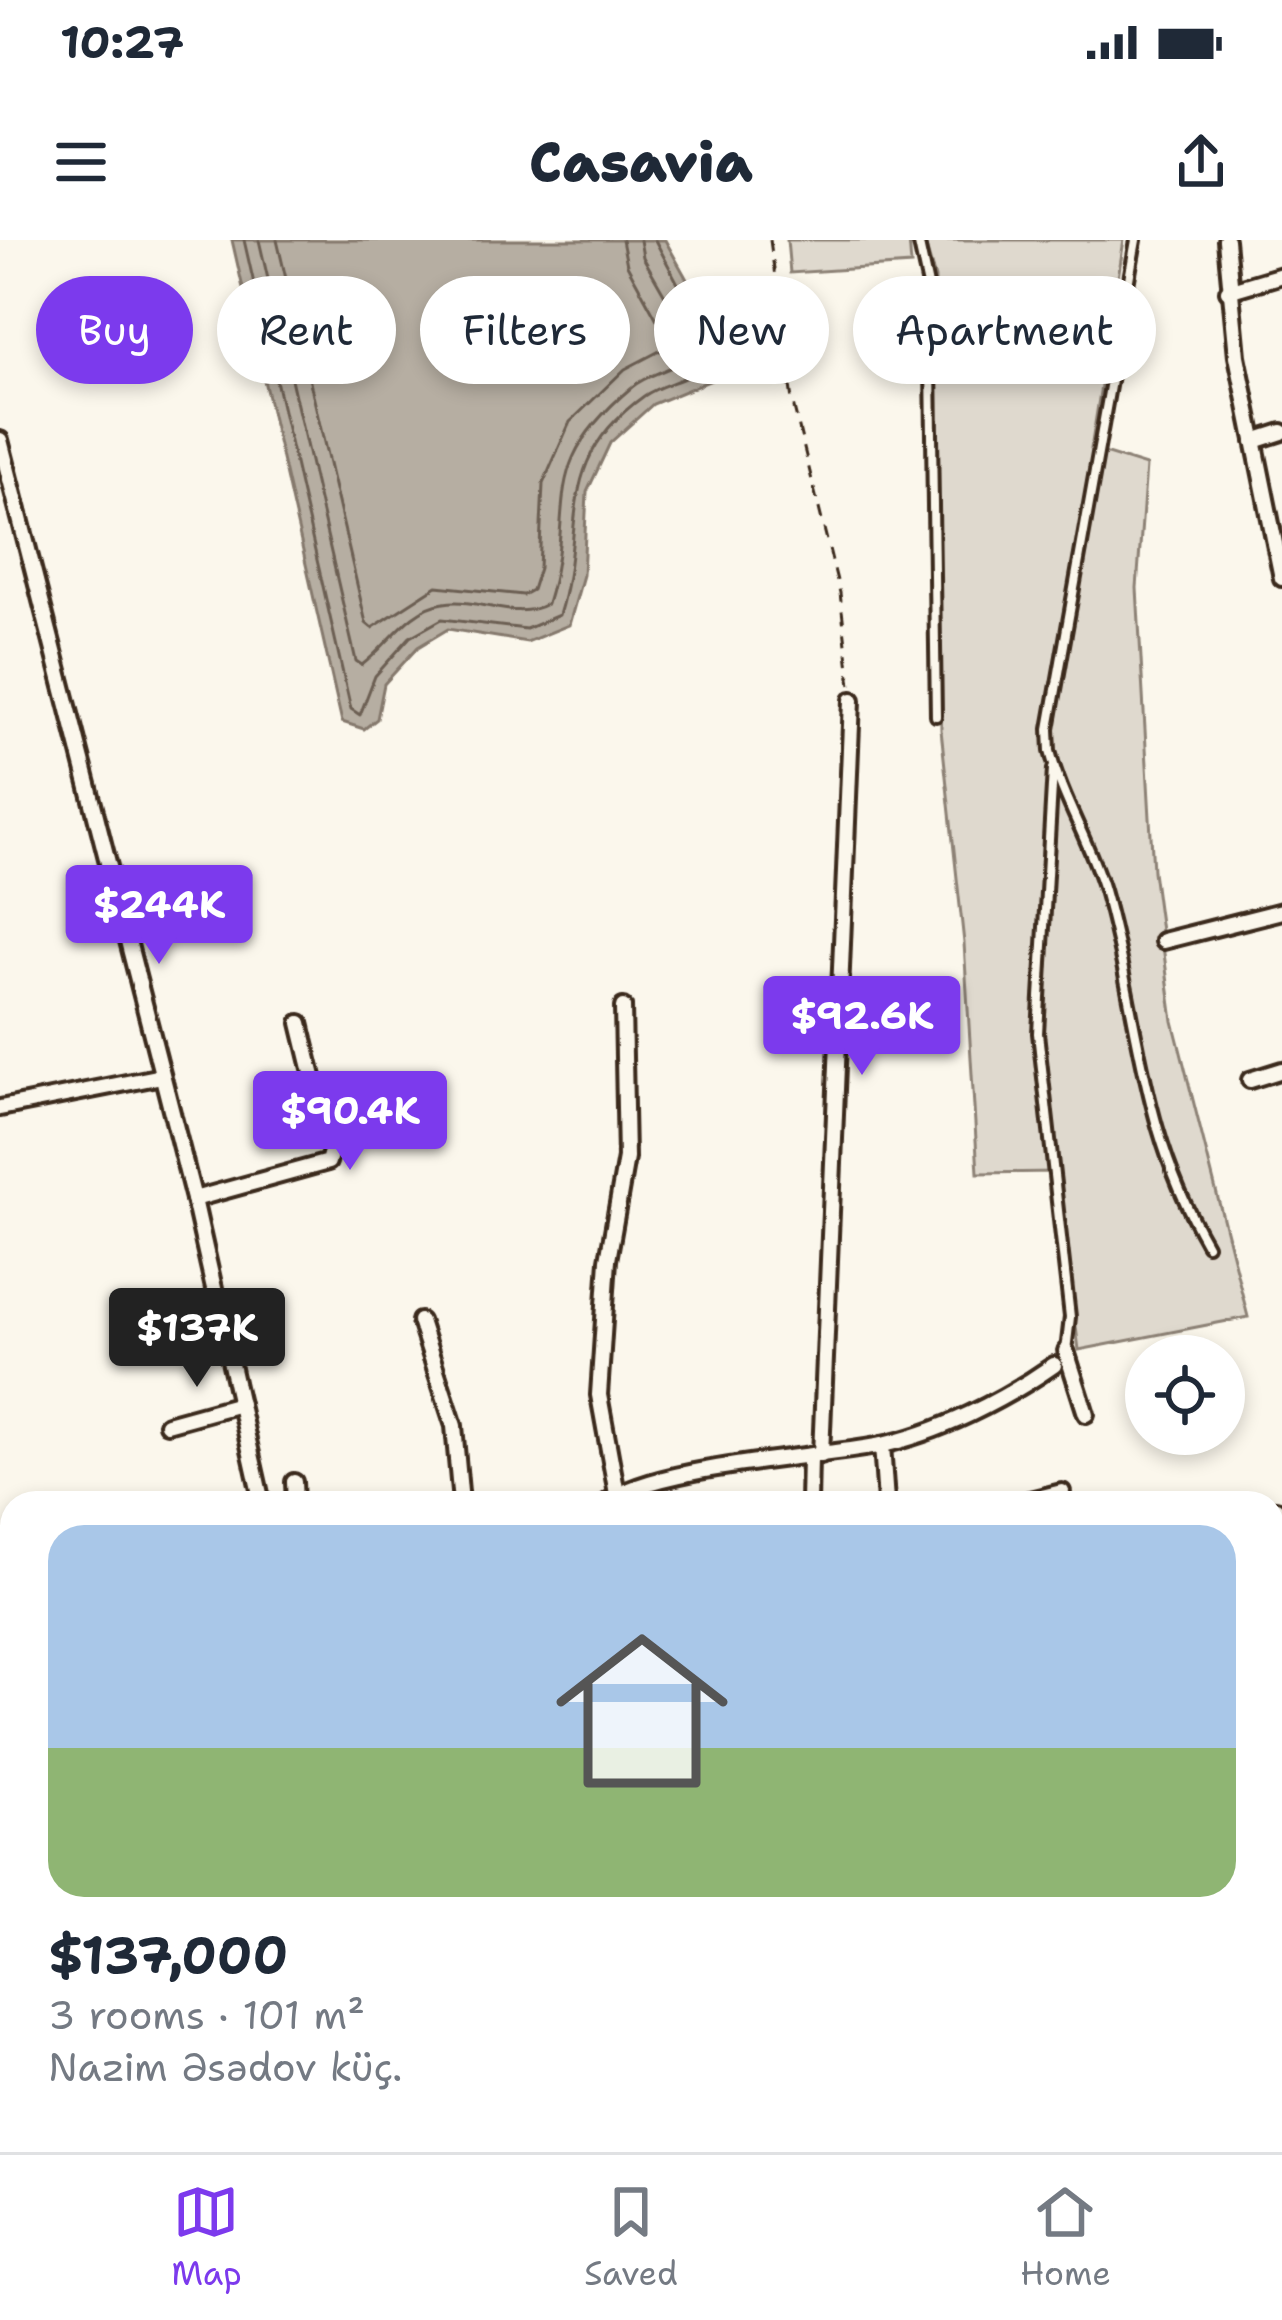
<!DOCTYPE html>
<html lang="en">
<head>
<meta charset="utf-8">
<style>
	:root { --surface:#fff; --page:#f2f2f3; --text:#1f2937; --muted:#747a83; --line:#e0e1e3; --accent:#7c3aed }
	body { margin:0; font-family:"Shantell Sans",sans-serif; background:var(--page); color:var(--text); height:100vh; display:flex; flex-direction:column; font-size:45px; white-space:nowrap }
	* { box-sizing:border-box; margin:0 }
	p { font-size:39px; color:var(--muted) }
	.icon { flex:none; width:66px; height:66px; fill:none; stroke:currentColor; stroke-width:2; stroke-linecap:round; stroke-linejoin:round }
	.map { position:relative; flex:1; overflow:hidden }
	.side { position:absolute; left:0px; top:1251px; width:1284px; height:663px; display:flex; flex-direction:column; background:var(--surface); border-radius:36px 36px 0 0; box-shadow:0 6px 18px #0003 }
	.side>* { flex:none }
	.banner { position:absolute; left:36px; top:36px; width:1212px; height:108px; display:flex; gap:24px }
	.controls { position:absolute; left:1125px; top:1095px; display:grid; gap:24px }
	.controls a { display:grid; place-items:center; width:120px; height:120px; border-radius:50%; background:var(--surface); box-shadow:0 6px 18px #0003; font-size:60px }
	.price { position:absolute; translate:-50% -102px; padding:0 27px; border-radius:12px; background:var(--accent); color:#fff; font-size:39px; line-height:78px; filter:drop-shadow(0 3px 6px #0008) }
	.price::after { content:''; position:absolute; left:50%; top:72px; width:36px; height:27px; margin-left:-18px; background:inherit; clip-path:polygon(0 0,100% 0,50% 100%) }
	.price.current { background:#222; color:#fff }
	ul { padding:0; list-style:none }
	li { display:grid; align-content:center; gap:24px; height:636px; padding:0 48px }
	li span { display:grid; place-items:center; height:372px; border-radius:36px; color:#555 }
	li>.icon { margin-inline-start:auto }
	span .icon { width:216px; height:216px; fill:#fffc; stroke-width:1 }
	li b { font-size:51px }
	.tag { padding:0 42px; border-radius:54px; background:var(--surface); box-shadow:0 6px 18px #0003; font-size:42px; line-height:108px }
	.tag.current { background:var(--accent); color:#fff }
	.status { display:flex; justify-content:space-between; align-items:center; height:84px; padding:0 60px; background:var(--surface); direction:ltr }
	.status svg { height:33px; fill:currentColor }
	header { display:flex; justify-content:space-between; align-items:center; height:156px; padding:0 48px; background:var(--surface); font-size:54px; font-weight:800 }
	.tabs { display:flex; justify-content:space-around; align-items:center; height:168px; border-top:3px solid var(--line); background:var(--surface); font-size:33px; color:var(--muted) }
	.tabs a { display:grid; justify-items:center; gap:6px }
	.tabs .current { color:var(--accent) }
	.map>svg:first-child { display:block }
	.green { fill:#dfd9ce; stroke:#8d8276; stroke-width:3 }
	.water { fill:#b6aea2; stroke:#85796d; stroke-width:3 }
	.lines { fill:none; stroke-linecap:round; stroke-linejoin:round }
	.shore { stroke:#6c5f53; stroke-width:3 }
	.lane-casing { stroke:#3b2a1e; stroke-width:16 }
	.street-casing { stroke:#3b2a1e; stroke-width:22 }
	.secondary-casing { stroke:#3b2a1e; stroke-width:27 }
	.path { stroke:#3b2a1e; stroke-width:3; stroke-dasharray:12 9; stroke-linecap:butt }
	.lane { stroke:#fbf7ec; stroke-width:8 }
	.street { stroke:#fbf7ec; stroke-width:14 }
	.secondary { stroke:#fbf7ec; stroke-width:18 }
</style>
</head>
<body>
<div class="status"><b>10:27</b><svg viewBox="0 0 49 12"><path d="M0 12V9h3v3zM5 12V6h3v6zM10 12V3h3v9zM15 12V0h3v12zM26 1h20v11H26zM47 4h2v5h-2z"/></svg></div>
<header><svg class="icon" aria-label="menu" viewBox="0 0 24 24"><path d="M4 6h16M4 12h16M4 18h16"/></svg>Casavia<svg class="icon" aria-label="share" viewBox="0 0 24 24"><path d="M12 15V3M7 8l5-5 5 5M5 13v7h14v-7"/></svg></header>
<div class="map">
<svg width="1282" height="1912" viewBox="0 0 1282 1912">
	<rect width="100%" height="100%" fill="#fbf7ec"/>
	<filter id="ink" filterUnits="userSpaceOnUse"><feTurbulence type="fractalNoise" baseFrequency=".00833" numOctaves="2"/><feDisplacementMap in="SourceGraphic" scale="24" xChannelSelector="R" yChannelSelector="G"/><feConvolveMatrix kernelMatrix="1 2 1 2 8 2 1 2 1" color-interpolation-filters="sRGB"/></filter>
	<g filter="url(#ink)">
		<g class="green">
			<path d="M787,0H909L911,25L790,33Z"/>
			<path d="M924,0H1124L1091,209L1146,226L1137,348L1153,631L1173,781L1248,1077L1079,1110L1056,932L978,933L964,703L941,490L935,38Z"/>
		</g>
		<path class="water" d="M232,0H665L719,97L714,139L653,164L610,203L587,252L583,335L569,385L527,402L448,389L418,407L384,444L377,479L364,489L342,482Z"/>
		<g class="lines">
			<g class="shore">
				<path d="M244,0L351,469L360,475L375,436L410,397L442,379L526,389L559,375C587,285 553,221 644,156C662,143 687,141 703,127L707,99L655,0"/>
				<path d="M259,0L356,421L362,425C388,406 408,368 444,363C480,357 514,382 547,364C578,263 534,229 632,147C649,133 673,130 689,117L691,101L643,17L640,0"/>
				<path d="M277,0L366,383L372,388L437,346L523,355L532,350L539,328L543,244L570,182L625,129L671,105L627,25L622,0"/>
			</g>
			<g class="lane-casing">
				<g id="lane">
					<path d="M918,0L930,55L936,476"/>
					<path d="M1136,0L1049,489L1050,511C1062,559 1090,602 1104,650C1140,776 1138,885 1207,1005"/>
					<path d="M1053,529L1038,793L1070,1077L1066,1111"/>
				</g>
			</g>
			<g class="street-casing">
				<g id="street">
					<path d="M1226,0L1237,116L1282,338"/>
					<path d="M1228,51L1282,35"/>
					<path d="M0,200L194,959L262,1263"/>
					<path d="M1254,201L1282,192"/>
					<path d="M1163,701L1282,671"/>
					<path d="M1250,840L1282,830"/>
					<path d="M0,868L162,836"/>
					<path d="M194,959L328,922L331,911L300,783"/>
					<path d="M420,1081L454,1186L461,1263"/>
					<path d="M1066,1111L1086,1174"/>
					<path d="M167,1184L240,1164"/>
					<path d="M882,1205L886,1262"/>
					<path d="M821,1215L852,460"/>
					<path d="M294,1242L295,1263"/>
					<path d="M617,1254L599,1155L608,1020L626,918L623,767"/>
					<path d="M606,1263C652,1226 812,1218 877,1206C938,1194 1004,1160 1054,1125"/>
					<path d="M809,1263L810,1217"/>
					<path d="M1018,1263L1062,1252"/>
					<path d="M1276,1269L1282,1292"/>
					<path d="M0,1336L12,1360"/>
					<path d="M0,1375L12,1371"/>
					<path d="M1272,1848L1282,1856"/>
					<path d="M534,1902L536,1912"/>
					<path d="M922,1902L931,1912"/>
					<path d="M1038,1902L1052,1912"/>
					<path d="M3,1912L12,1896"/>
				</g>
			</g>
			<g class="secondary-casing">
				<g id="secondary">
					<path d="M0,1563L12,1573"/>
					<path d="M487,1902L502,1912"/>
				</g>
			</g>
			<path class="path" d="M770,0L792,160L840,353L851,446"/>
			<use href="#lane" class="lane"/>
			<use href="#street" class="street"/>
			<use href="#secondary" class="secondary"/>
		</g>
	</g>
</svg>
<div class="controls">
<a><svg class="icon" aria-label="locate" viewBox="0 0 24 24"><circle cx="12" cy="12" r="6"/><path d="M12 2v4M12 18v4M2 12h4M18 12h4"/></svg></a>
</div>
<b class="price" style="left:159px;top:727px">$244K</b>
<b class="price" style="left:862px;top:838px">$92.6K</b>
<b class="price" style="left:350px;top:933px">$90.4K</b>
<b class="price current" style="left:197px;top:1150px">$137K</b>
<div class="banner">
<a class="tag current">Buy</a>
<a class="tag">Rent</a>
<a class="tag">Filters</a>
<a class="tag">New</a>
<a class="tag">Apartment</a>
</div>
<section class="side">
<ul>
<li><span style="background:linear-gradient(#a9c7e8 60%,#8fb573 0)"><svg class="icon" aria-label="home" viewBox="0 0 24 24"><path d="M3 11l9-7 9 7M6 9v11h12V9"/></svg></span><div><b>$137,000</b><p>3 rooms · 101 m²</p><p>Nazim Əsədov küç.</p></div></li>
</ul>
</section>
</div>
<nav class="tabs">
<a class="current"><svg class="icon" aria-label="map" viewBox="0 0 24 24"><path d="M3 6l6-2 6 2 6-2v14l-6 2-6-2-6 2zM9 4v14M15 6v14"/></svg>Map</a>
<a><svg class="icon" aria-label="saved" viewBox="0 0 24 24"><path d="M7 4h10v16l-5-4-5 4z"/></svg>Saved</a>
<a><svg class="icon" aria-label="home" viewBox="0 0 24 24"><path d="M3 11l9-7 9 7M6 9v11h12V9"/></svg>Home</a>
</nav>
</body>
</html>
